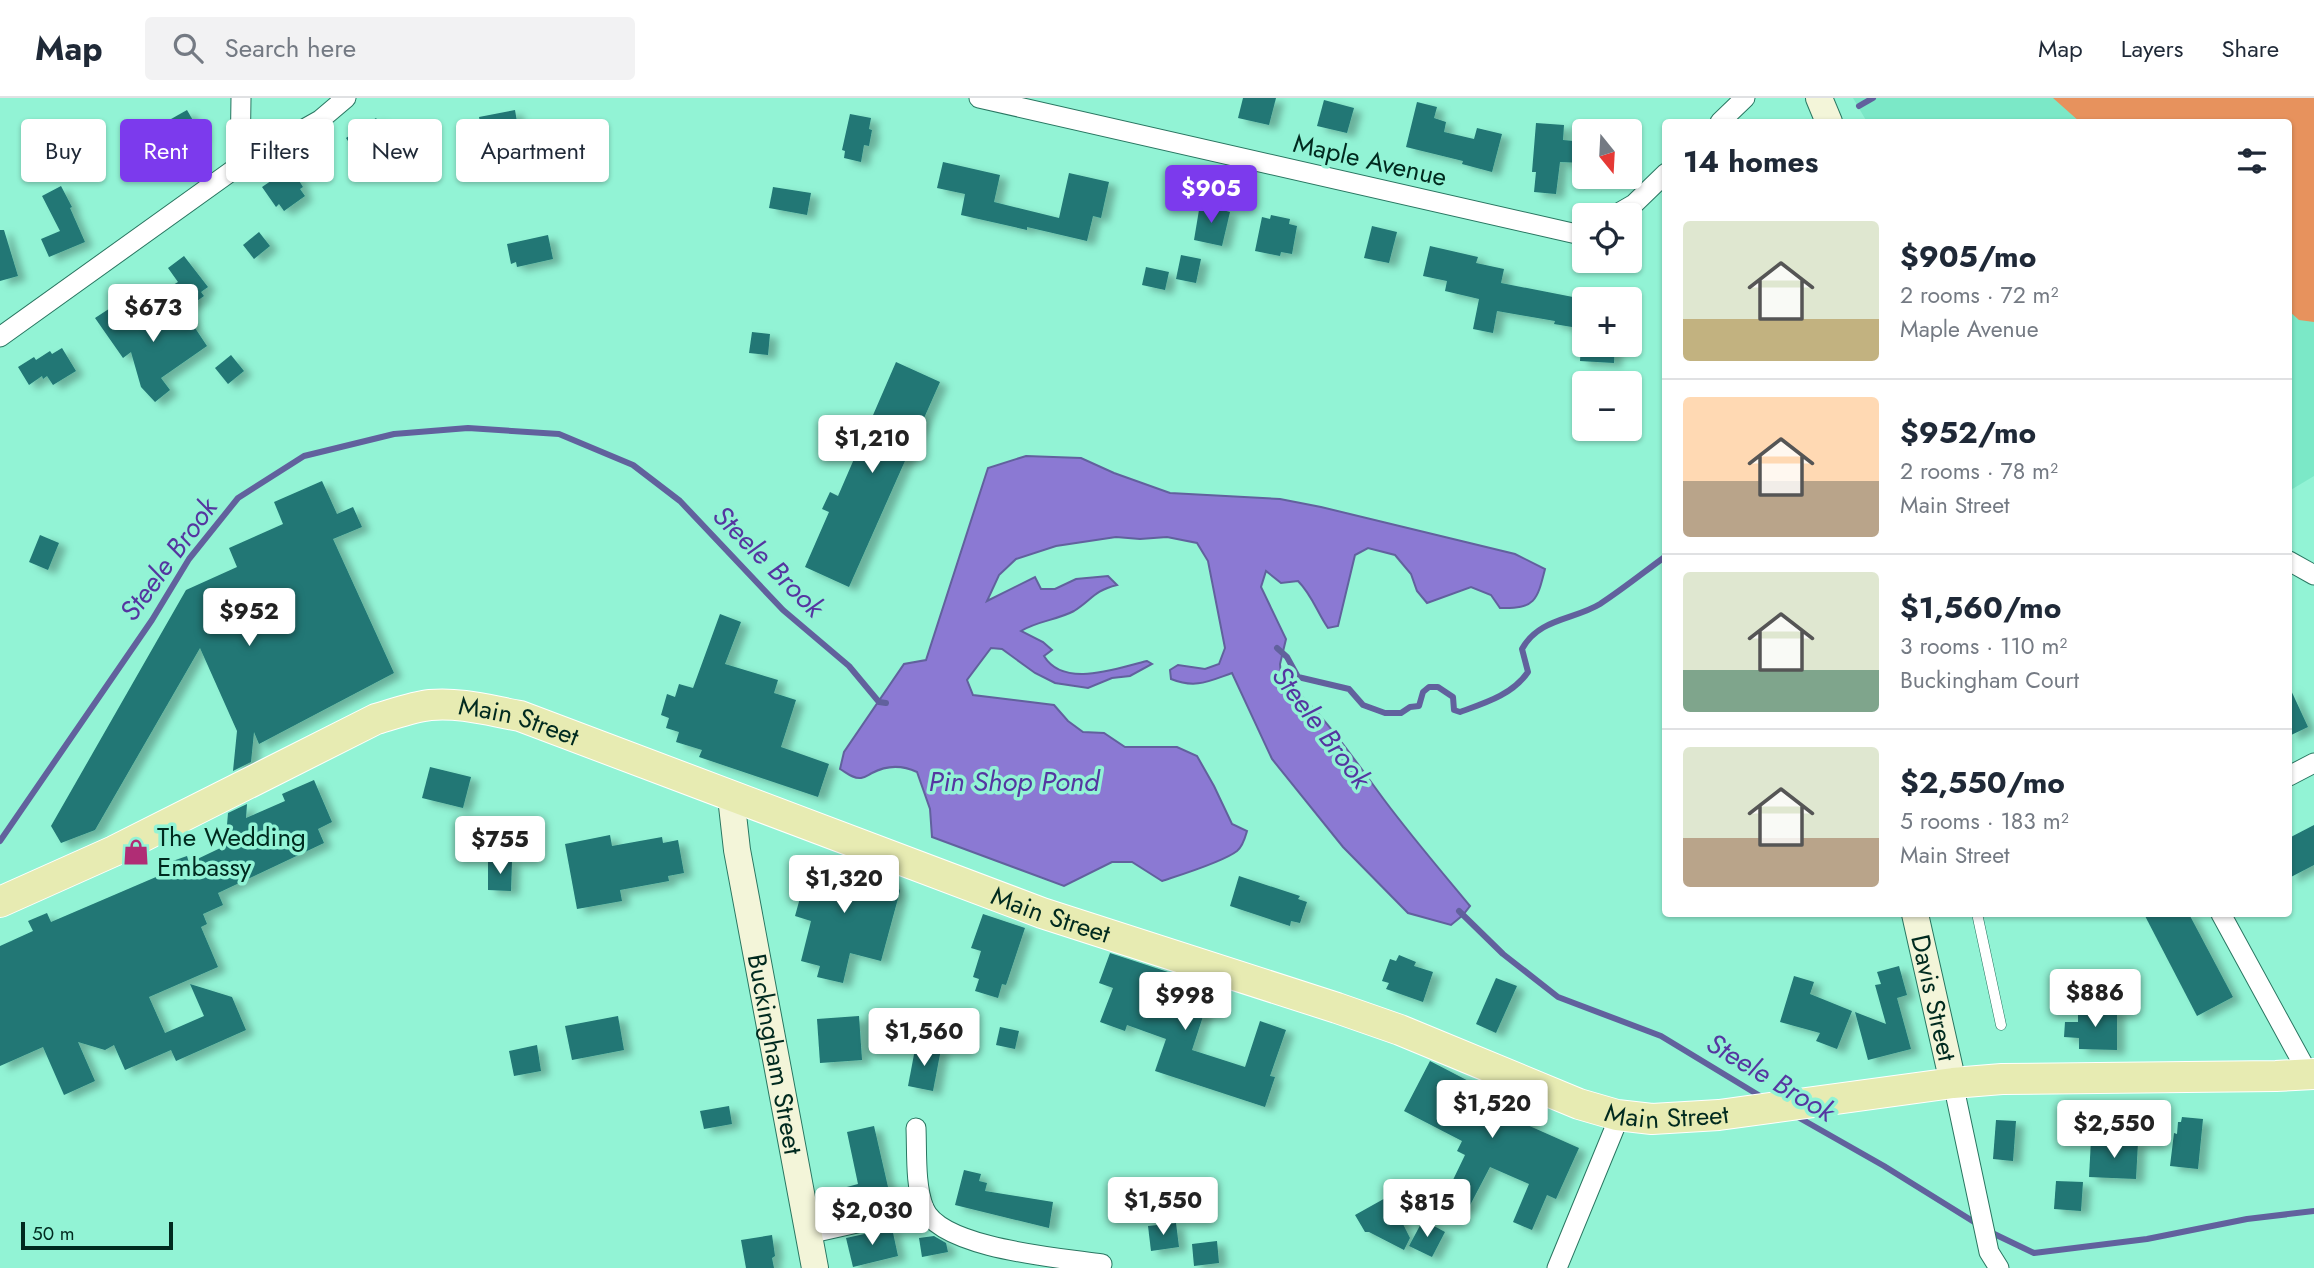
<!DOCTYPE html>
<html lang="en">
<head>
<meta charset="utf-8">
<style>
	:root { --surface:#fff; --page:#f2f2f3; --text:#1f2937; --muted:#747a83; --line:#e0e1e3; --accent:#7c3aed }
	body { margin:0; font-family:Jost,sans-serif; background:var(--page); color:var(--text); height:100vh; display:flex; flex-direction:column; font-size:26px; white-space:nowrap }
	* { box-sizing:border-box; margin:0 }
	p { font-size:23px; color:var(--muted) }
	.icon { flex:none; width:38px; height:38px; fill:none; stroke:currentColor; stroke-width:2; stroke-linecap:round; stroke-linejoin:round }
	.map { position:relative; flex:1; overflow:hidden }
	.side { position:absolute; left:1662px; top:21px; width:630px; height:798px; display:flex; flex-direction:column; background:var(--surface); border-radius:7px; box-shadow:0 2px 5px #0004 }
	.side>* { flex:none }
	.guide { position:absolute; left:21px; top:21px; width:665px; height:63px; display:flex; gap:14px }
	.needle { width:46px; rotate:162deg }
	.tools { position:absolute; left:1572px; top:21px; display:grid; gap:14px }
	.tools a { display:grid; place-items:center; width:70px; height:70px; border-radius:7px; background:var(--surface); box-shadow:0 2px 5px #0004; font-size:35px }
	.scale { position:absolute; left:21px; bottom:18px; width:152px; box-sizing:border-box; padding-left:7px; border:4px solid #002a1f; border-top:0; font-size:19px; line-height:24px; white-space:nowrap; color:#002a1f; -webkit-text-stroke:5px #92f3d5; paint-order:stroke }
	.price { position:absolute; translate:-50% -60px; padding:0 16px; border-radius:7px; background:#fff; color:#222; font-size:23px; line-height:46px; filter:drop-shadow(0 2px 4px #0008) }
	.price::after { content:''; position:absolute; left:50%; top:42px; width:21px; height:16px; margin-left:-10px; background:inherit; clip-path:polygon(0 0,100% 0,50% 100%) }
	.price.selected { background:var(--accent); color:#fff }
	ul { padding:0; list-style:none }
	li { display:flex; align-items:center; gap:21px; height:175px; padding:0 21px }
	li+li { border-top:2px solid var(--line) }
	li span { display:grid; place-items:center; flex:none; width:196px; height:140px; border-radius:7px; color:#555 }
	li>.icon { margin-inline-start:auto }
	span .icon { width:84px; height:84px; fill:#fffc; stroke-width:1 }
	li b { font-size:30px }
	h2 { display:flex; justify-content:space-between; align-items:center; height:84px; padding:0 21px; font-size:30px }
	.chip { padding:0 24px; border-radius:7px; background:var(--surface); box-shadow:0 2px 5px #0004; font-size:24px; line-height:63px }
	.chip.selected { background:var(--accent); color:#fff }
	header { display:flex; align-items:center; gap:42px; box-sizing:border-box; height:98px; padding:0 35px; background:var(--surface); border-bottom:2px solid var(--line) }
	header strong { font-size:33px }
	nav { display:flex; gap:38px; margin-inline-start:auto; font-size:24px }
	.search { width:490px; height:63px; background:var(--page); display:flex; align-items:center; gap:18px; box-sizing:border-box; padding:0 24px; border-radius:7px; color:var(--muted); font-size:26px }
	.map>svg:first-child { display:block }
	.built { fill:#7be8c7 }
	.green { fill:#e7925d }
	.water { fill:#8b79d3; stroke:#61619d; stroke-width:2 }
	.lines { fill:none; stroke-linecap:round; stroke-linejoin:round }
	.stream { stroke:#61619d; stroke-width:6 }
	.building { fill:#207774; filter:url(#shadow) }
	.lane-casing { stroke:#297661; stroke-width:11 }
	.street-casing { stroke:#297661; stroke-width:21 }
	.secondary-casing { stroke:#297661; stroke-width:28 }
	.primary-casing { stroke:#fff; stroke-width:32 }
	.lane { stroke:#fff; stroke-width:10 }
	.street { stroke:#fff; stroke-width:19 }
	.secondary { stroke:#f3f5d9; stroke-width:26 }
	.primary { stroke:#e7ebb2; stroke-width:30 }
	.labels { text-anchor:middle; stroke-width:7; stroke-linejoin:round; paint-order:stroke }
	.street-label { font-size:26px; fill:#002a1f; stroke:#92f3d5 }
	.poi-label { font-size:26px; fill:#002a1f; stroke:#92f3d5; text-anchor:start }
	.water-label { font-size:28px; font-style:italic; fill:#5536a0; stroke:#92f3d5 }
</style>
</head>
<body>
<header>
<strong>Map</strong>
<div class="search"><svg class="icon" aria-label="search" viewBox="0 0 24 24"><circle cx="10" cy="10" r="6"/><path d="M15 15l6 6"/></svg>Search here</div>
<nav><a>Map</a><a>Layers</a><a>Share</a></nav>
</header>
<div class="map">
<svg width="2314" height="1170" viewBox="0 0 2314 1170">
	<defs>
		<filter id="shadow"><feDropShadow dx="8" dy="4.5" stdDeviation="3.5" flood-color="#0004"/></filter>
	</defs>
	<rect width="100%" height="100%" fill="#92f3d5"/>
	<path class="built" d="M1853,0H2314V378L2289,393V24H1867Z"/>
	<path class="green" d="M2053,0H2314V224L2299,222L2289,213V24H2080Z"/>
	<path class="water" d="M1026,358L1081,360L1114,375L1170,395L1280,401L1321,409L1515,456L1545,471C1537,503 1535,511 1500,510L1491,497L1471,489L1427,505L1417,493L1411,476L1395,457L1368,450L1355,457L1338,528L1328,530C1317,514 1312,497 1298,483L1281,485L1266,473L1261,489L1286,541L1280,566L1281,579C1323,614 1353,660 1385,703C1412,739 1441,773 1470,808L1463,817L1451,827L1408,815L1343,749L1272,661L1232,575C1209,583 1196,591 1171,581L1170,572L1178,567L1205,571L1219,566L1225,550L1208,463L1197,445L1167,439L1140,441L1116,439L1056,448L1016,461L999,477L987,503L1035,479L1041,491H1055L1076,481L1108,478L1117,487C1093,493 1092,502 1074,513C1057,522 1037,523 1021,533L1043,544L1052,552L1044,558C1064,591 1117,570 1147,563L1152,566L1130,578L1112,580L1088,590L1055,585L1035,575L1002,551L991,550L967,582L973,597L1054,607L1068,623L1083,634L1104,635L1125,649H1177L1197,658L1214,688L1232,726L1247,733C1245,740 1243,748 1237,753C1223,764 1180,777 1162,783L1132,764H1112L1064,788L932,739L930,711L917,674C902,667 887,667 872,675C868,677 866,679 861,680C853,681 847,675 840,671L844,654L904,566L926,562L988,370Z"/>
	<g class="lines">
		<g class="stream">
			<path d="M1859,8L1873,0"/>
			<path d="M1277,550L1287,559L1298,579L1349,591L1363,607L1385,615H1401L1410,609L1419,608L1423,594L1429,589H1438L1453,599L1454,612L1460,614C1485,605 1512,597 1528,574L1522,551C1539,520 1574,522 1600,506C1623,491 1644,474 1666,458"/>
			<path d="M0,743L152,522L189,461L238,400L304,358L394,336L468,330L559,336L633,367L680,403L783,512L849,568L879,604L886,605"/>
			<path d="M1459,813L1503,856L1558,899L1661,938L1765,1001"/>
			<path d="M1796,1018L1884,1068L1979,1127"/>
			<path d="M1988,1133L2034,1155L2147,1141L2247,1121L2314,1113"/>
		</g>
	</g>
	<g class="building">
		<path d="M1243,0H1276L1269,27L1238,20Z"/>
		<path d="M1324,2L1354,10L1347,35L1317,28Z"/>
		<path d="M1417,4L1437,9L1434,20L1446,24L1444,34L1474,41L1477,30L1502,36L1492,74L1462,66L1463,63L1406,49Z"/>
		<path d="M187,12L202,38L179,51L164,25Z"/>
		<path d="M515,12L519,36L513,37V42L484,46L479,19Z"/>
		<path d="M850,16L871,20L869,31L872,32L869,48L864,47L861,64L844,60L845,53L842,52Z"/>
		<path d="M376,20L398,52L367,72L346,40Z"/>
		<path d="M1536,25L1564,27L1563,42L1584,44V65L1560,64L1556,96L1534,94L1536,74H1532Z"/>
		<path d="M943,64L1000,77L994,104L1059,120L1069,75L1109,84L1101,120L1093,118L1087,143L1027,129V132L961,117L965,96L937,90Z"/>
		<path d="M287,72L291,79L296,78L303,89L300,91L305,98L284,113L279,106L276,109L262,89Z"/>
		<path d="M61,88L72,109L70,110L85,144L49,159L41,141L60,133L42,98Z"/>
		<path d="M773,89L811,95L807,117L769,110Z"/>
		<path d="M1200,106L1230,114L1222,148L1194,142Z"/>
		<path d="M1271,117L1290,121L1289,126L1297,128L1292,156L1281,154L1280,158L1255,153L1262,119L1270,121Z"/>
		<path d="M1372,128L1397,134L1389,165L1364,160Z"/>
		<path d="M0,132H4L18,178L0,183Z"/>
		<path d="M259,134L270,148L254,161L243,147Z"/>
		<path d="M548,137L553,161L517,169L516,164L511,166L507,146Z"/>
		<path d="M1430,148L1478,159L1476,165L1504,171L1501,185L1578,200L1572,229L1554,226L1555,223L1497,213L1493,235L1473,231L1479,201L1445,193L1447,183L1423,178Z"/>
		<path d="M1181,157L1201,161L1196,185L1176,181Z"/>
		<path d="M184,158L208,189L201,194L204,198L190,208L173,187L178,184L168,170Z"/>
		<path d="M1146,169L1169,174L1165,192L1142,187Z"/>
		<path d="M121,203L141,232L179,206L207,248L161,280L170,292L155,304L141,289L131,254L123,260L95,220Z"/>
		<path d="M752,234L770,236L768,257L749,255Z"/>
		<path d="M1581,247H1615L1614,265L1580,263Z"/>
		<path d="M62,250L76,273L53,287L47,278L43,281L42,278L29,287L18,269L34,259L36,262L50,253L52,256Z"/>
		<path d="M231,257L244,273L228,286L215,270Z"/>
		<path d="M896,264L940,284L849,489L805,469L829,414L822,411L830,394L838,398Z"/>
		<path d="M322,383L337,416L353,409L362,429L333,441L394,575L259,646L254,634L251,664L233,673L237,633L200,550L95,732L61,745L51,728L186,492L237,469L229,450L283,426L274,404Z"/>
		<path d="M40,437L59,445L48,472L29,464Z"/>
		<path d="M720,516L741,524L725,566L778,582L774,595L796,602L781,649L829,666L818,699L699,659L702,652L676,644L679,634L666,630L669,620L661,617L667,596L675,599L679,586L693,590Z"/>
		<path d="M2289,588L2308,629L2289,638Z"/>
		<path d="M430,669L471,679L463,710L422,700Z"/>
		<path d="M314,682L332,724L318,731L324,745L218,795L223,807L203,816L207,826L201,829L218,869L149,899L165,935L204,918L190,886L232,899L246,932L176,963L171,952L125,972L114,947L105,952L78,944L95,983L64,997L43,949L0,968V848L33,833L28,823L47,815L51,824L170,773L167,765L187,758L189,765L235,743L227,727L228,715L247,706L246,720L285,703L282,696Z"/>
		<path d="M2314,727V767L2289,780V740Z"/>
		<path d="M610,737L612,748L662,739L663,745L678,742L684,775L668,778L669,783L620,792L622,803L577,811L565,746Z"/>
		<path d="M811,758L895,781L900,793L881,863L850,855L843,885L817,879L820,868L801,863L811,823L795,818L805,782L798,781L803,760L810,762Z"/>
		<path d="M488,763H512L511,793L488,792Z"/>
		<path d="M1239,778L1300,798L1298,801L1307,804L1300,825L1291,823L1290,828L1230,808Z"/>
		<path d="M983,816L1025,830L1006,887L1002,886L998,900L975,893L979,881L973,879L981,853L971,850Z"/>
		<path d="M2144,816H2189L2233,899L2197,918Z"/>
		<path d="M1110,855L1171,875L1165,892L1207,906L1192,952L1245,969L1260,923L1286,932L1270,978L1275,979L1265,1009L1155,973L1166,941L1127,927L1125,933L1100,924L1113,890L1099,885Z"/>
		<path d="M1399,857L1416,864L1414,868L1433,874L1423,904L1386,891L1389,885L1382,883L1390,861L1396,863Z"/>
		<path d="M1899,868L1907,897L1897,900L1911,951L1868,962L1855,914L1886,926L1875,887L1881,886L1877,874Z"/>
		<path d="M1794,878L1814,884L1810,896L1852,913L1837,951L1816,943L1820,935L1780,924Z"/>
		<path d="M1496,880L1517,888L1496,935L1476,926Z"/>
		<path d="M2078,910L2117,911V952L2079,951V940L2064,939L2065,924H2078Z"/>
		<path d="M618,918L624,952L572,962L565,928Z"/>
		<path d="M859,918L862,962L820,965L817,921Z"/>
		<path d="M1000,929L1019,933L1015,951L996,947Z"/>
		<path d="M916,946L941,951L933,993L908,988Z"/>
		<path d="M537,947L541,973L514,978L509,953Z"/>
		<path d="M1430,963L1530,1015L1525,1026L1579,1050L1556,1101L1547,1097L1532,1132L1513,1124L1529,1086L1490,1069L1467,1113L1454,1106L1462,1089L1452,1084L1465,1057L1457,1053L1462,1043L1404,1013Z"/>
		<path d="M729,1008L732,1026L704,1031L700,1013Z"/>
		<path d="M2182,1019L2203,1021L2198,1071L2170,1068L2174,1035L2177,1036L2178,1024H2181Z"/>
		<path d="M1996,1022L2016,1023L2013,1063L1993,1061Z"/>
		<path d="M874,1028L891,1102L886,1103V1106L850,1114L843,1090L858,1086L847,1034Z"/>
		<path d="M2091,1042L2138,1044L2136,1081L2089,1079Z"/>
		<path d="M964,1072L981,1076L979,1083L987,1085L985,1093L1053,1104L1049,1130L955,1107Z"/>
		<path d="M2056,1083L2083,1084L2081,1113L2054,1111Z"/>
		<path d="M1389,1098L1410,1140L1404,1152L1369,1134H1365L1355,1117Z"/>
		<path d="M1423,1122L1445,1134L1432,1159L1409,1148Z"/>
		<path d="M1176,1125L1179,1149L1151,1153L1148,1128Z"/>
		<path d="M892,1130L898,1158L853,1169L846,1140Z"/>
		<path d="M772,1137L775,1158L772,1160L774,1170H746L741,1142Z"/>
		<path d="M934,1138L946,1145L948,1154L922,1159L919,1140Z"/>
		<path d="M1217,1143L1219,1165L1194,1168L1192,1146Z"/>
	</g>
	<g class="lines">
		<g class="lane-casing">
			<path id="lane" d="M1978,820L2001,927"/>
		</g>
		<g class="street-casing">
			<g id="street">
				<path d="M979,0L1581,137L1584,136"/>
				<path d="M1720,24L1745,0"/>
				<path d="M240,67L241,0"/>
				<path d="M1615,117L1634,106L1666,75"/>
				<path d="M0,239L240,67L320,22L346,0"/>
				<path d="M2289,463L2314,477"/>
				<path d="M2289,678L2314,665"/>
				<path d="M2221,816L2309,977"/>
				<path d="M1953,985L1989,1154L1999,1170"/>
				<path d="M916,1030C917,1054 915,1088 924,1110C941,1151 1062,1160 1102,1166"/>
				<path d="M808,1136L924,1110"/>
				<path d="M1557,1170L1620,1017"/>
			</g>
		</g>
		<g class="secondary-casing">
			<g id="secondary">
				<path d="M1819,0L1829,24"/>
				<path id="s1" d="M731,699L737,752L815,1170"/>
				<path id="s2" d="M1915,816L1953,985"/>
			</g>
		</g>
		<g class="primary-casing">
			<g id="primary">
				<path id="s3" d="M0,804L114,753L376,621C394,616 412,609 430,607C460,604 491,613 520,618L1042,815L1337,910L1400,932L1579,1006L1617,1017L1652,1021L1719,1017L1953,985L2002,981L2276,978L2314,976"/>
			</g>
		</g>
		<use href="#lane" class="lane"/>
		<use href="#street" class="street"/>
		<use href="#secondary" class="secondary"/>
		<use href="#primary" class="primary"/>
	</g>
	<defs>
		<g id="shop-bare" transform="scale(2.1)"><path d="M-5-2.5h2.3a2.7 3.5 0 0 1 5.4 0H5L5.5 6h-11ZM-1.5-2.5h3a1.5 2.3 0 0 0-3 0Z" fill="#b02d75" stroke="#92f3d5" stroke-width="2.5" paint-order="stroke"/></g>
	</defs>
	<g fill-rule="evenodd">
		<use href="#shop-bare" x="136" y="754"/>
	</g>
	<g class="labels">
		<g class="street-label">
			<text transform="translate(1370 62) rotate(13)" y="9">Maple Avenue</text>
			<text dy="9" stroke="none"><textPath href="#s3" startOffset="565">Main Street</textPath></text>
			<text dy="9" stroke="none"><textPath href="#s3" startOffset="1132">Main Street</textPath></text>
			<text dy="9" stroke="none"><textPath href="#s2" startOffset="86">Davis Street</textPath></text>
			<text dy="9" stroke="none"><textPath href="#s1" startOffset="261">Buckingham Street</textPath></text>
			<text dy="9" stroke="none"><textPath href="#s3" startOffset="1783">Main Street</textPath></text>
		</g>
		<g class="poi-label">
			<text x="157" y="748">The Wedding<tspan x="157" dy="30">Embassy</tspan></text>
		</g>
		<g class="water-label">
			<text transform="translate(168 461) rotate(-54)" y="10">Steele Brook</text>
			<text transform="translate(769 463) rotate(45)" y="10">Steele Brook</text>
			<text transform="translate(1322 629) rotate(53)" y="10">Steele Brook</text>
			<text x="1014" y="693">Pin Shop Pond</text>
			<text transform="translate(1771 979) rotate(31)" y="10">Steele Brook</text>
		</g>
	</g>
</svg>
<div class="tools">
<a><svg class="needle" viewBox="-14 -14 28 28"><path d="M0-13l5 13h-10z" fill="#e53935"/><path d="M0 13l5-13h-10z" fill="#747a83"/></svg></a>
<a><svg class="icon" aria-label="locate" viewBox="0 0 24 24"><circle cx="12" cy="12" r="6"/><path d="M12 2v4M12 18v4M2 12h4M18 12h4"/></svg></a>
<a>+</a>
<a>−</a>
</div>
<div class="scale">50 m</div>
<b class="price selected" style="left:1211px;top:127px">$905</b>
<b class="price" style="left:153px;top:246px">$673</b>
<b class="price" style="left:872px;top:377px">$1,210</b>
<b class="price" style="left:249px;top:550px">$952</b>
<b class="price" style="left:500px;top:778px">$755</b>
<b class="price" style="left:844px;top:817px">$1,320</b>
<b class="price" style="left:2095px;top:931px">$886</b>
<b class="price" style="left:1185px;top:934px">$998</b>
<b class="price" style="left:924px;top:970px">$1,560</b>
<b class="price" style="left:1492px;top:1042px">$1,520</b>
<b class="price" style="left:2114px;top:1062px">$2,550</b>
<b class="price" style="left:1163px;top:1139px">$1,550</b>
<b class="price" style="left:1427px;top:1141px">$815</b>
<b class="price" style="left:872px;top:1149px">$2,030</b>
<div class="guide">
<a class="chip">Buy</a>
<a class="chip selected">Rent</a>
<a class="chip">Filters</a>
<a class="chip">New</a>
<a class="chip">Apartment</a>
</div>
<section class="side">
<h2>14 homes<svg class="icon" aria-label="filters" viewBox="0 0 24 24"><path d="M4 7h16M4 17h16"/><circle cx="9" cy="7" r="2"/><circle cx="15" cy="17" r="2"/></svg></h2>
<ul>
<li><span style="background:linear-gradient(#dfe7d0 70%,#c2b280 0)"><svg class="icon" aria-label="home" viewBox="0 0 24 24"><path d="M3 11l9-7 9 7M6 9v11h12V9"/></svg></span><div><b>$905/mo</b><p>2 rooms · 72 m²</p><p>Maple Avenue</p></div></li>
<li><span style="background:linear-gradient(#ffd9b3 60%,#b9a48a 0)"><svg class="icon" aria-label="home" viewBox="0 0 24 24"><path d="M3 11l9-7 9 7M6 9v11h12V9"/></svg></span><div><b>$952/mo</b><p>2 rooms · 78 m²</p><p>Main Street</p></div></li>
<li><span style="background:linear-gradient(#dfe7d0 70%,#7fa58c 0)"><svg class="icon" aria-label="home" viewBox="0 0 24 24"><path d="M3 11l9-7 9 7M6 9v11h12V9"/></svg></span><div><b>$1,560/mo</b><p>3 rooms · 110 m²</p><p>Buckingham Court</p></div></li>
<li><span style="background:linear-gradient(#dfe7d0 65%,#b9a48a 0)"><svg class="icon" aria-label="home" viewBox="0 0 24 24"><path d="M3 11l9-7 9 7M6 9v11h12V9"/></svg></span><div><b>$2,550/mo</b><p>5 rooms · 183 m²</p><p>Main Street</p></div></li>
</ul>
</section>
</div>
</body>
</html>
